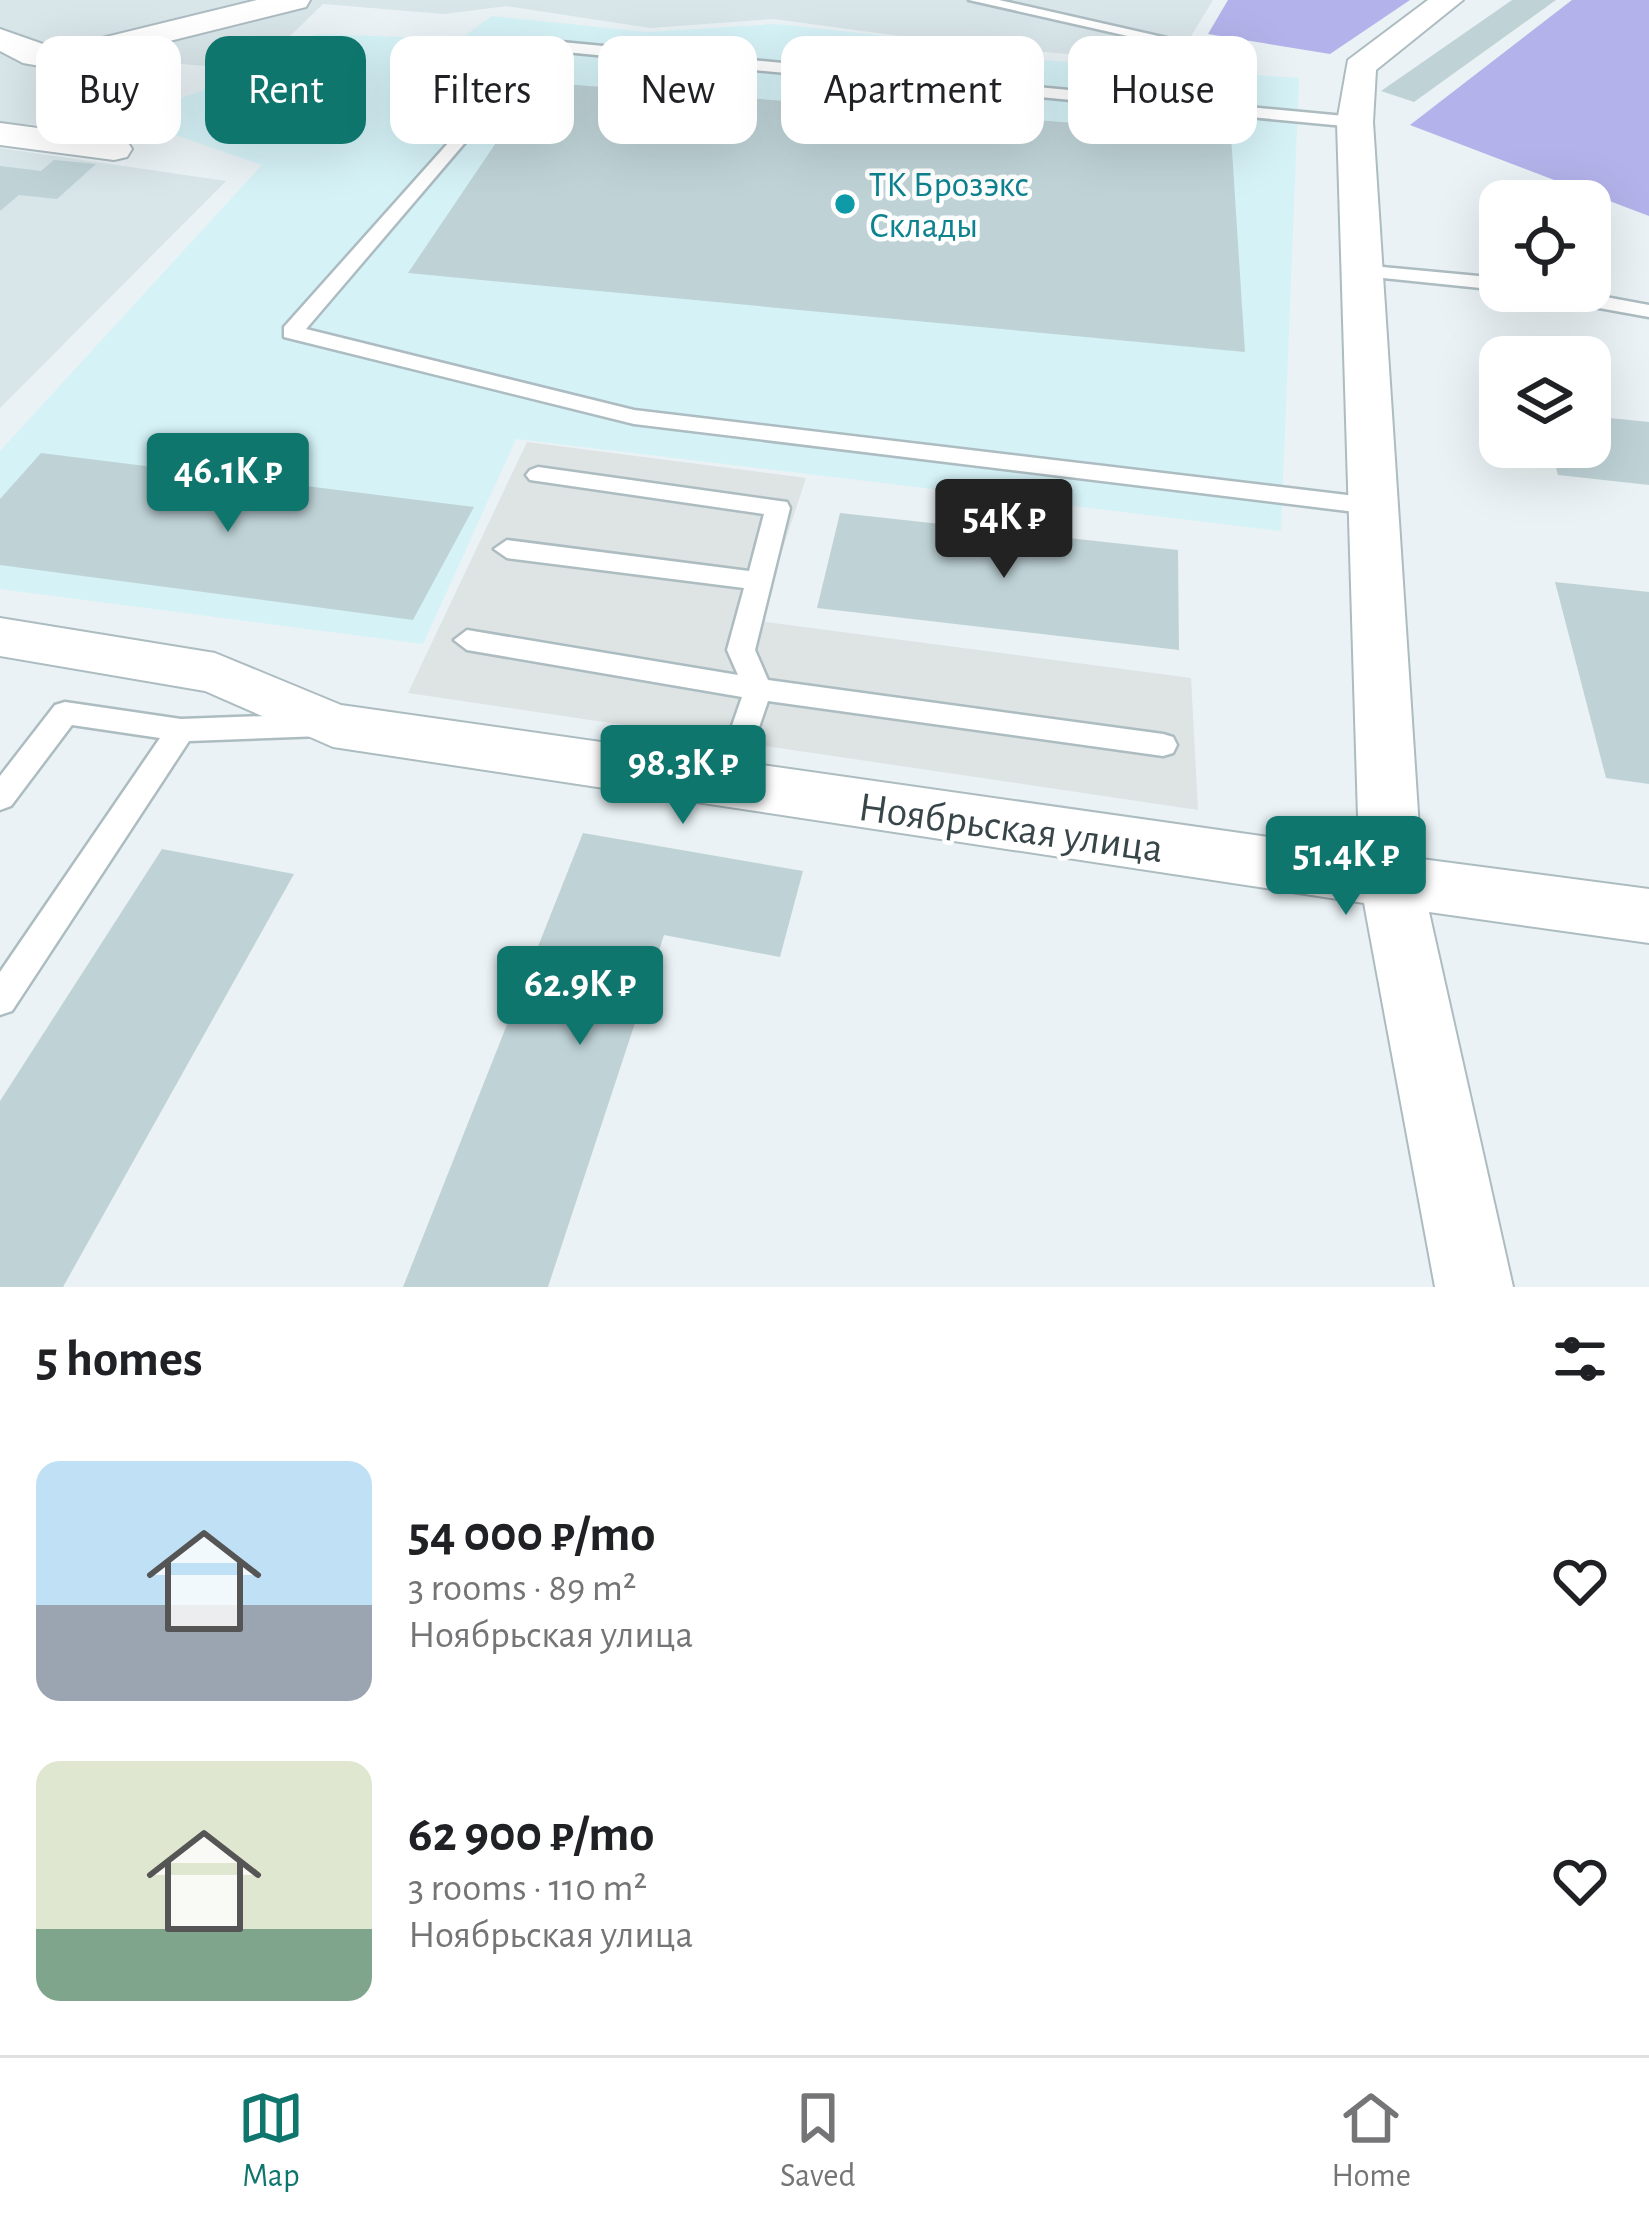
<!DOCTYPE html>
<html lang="en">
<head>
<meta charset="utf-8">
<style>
	:root { --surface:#fff; --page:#f6f6f6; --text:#202124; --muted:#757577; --line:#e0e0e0; --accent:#0f766e }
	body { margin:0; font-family:"Alegreya Sans",sans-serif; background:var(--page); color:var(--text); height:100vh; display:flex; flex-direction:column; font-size:45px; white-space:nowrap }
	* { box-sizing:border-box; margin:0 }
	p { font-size:39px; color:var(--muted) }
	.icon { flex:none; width:66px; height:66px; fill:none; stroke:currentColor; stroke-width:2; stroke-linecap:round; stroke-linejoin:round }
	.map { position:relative; height:1287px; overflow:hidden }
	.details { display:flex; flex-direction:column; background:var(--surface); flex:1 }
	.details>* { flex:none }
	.guide { position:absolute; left:36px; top:36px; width:1578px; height:108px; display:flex; gap:24px }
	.buttons { position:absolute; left:1479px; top:180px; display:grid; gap:24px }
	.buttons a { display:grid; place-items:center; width:132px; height:132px; border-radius:24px; background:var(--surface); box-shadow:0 12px 48px #0002; font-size:60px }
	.price { position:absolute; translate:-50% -102px; padding:0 27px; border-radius:12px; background:var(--accent); color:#fff; font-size:39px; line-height:78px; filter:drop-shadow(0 3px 6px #0008) }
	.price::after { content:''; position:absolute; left:50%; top:72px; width:36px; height:27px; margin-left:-18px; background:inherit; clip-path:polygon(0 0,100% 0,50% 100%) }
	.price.selected { background:#222; color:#fff }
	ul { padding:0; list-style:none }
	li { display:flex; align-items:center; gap:36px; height:300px; padding:0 36px }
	li span { display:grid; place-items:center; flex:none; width:336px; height:240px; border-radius:24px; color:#555 }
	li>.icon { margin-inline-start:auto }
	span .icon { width:144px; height:144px; fill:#fffc; stroke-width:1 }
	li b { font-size:51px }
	h2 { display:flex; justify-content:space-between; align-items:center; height:144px; padding:0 36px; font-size:51px }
	.tag { padding:0 42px; border-radius:24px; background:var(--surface); box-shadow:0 12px 48px #0002; font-size:42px; line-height:108px }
	.tag.selected { background:var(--accent); color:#fff }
	.menu { display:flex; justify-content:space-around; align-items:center; height:168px; border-top:3px solid var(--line); background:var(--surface); font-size:33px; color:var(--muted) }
	.menu a { display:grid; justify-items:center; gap:6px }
	.menu .selected { color:var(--accent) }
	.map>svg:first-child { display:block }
	.residential { fill:#d8e5e9 }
	.commercial { fill:#d5f2f7 }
	.green { fill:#b3b2ea }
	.parking { fill:#dee3e4 }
	.building { fill:#bfd3d7 }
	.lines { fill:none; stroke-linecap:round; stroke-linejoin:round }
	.lane-casing { stroke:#acbcc1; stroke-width:5 }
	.street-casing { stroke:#acbcc1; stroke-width:4 }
	.lane { fill:#fff; fill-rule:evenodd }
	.street { fill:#fff; fill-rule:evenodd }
	.culture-dot { fill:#0f9aa8; stroke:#fff; stroke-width:4.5 }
	.labels { text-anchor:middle; stroke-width:9; stroke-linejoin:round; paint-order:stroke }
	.far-culture-label { font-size:36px; fill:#0d838f; stroke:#fff; text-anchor:start }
	.street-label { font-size:42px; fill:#38464a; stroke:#fff }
</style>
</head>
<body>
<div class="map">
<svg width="1649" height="1287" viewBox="0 0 1649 1287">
	<rect width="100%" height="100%" fill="#eaf2f5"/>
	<g class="residential">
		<path d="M0,0H1213L1175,63L973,46L774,19L650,28L507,6L444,14L323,4L255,70L157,62L72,128L0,122Z"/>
		<path d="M0,148L226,181L0,408Z"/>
	</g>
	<path class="commercial" d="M492,16L647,32L776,24L916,39L969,55L1299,78L1281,531L516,439L423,644L0,589V451L262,165L126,118L261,69L290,44L317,34L460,39Z"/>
	<g class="green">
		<path d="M1228,0H1410L1330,54L1208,34Z"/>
		<path d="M1572,0H1649V216L1410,125Z"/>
	</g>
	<path class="parking" d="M527,442L806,478L759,621L1191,678L1198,810L408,693Z"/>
	<g class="building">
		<path d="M1512,0H1556L1414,102L1381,91Z"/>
		<path d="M537,82L1231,135L1245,352L408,273Z"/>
		<path d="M54,160L96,164L57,199L19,195L0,211V166L41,171Z"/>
		<path d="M1590,416L1649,422V485L1558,475L1550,447H1590Z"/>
		<path d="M41,453L474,507L413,620L0,565V499Z"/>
		<path d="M840,513L1178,550L1179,650L817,608Z"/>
		<path d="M1555,582L1649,592V784L1606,778Z"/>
		<path d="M583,833L803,871L780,957L664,935L548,1287H403Z"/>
		<path d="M162,849L294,874L63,1287H0V1101Z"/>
	</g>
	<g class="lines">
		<g class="lane-casing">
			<g id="lane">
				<path d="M969,0H999L1211,48L1203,53Z"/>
				<path d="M540,40L1355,117L1364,122L1355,127L544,50L306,329L634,410L1372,498L1384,506L1372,514L634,424L284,337V327Z"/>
				<path d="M1361,265L1500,278V290L1354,275V267Z"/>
				<path d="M1528,291H1573L1649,305V317L1538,297Z"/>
				<path d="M538,467L787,502L790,508L755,650L768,680L1163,734L1173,737L1177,745L1173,753L1163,756L768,701L736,794L726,798L716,794L711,786L742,697L467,650L454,640L467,630L738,675L727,650L744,588L507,558L494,549L507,540L749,571L764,514L530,480L526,475L530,470Z"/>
				<path d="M65,702L181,719L322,714L332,717L336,725L332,733L322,736L189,741L12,1011L0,1015V972L160,738L72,725L11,806L0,810V776L55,705Z"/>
			</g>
		</g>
		<g class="street-casing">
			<g id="street">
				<path d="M257,0H310L306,7L57,69L23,63L0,51V29L57,49Z"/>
				<path d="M1428,0H1463L1376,70L1373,122L1421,859L1649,889V943L1429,912L1513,1287H1435L1364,903L333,747L205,691L0,656V618L215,653L341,705L1359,850L1337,122L1348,60Z"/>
				<path d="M0,123L114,138L127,141L132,149L127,157L114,160L0,145Z"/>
			</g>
		</g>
		<use href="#lane" class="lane"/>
		<use href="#street" class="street"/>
	</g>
	<circle class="culture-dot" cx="845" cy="204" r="12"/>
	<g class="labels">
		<g class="far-culture-label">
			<text x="869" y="196">ТК Брозэкс<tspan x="869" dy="41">Склады</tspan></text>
		</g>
		<g class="street-label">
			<text transform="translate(1011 826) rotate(8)" y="15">Ноябрьская улица</text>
		</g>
	</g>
</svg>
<div class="buttons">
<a><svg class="icon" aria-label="locate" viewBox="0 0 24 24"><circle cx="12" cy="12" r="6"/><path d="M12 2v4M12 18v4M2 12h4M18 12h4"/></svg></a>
<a><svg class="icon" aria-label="layers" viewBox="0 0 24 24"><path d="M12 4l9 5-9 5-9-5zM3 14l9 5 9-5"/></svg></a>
</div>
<b class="price" style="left:228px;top:535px">46.1K ₽</b>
<b class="price selected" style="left:1004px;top:581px">54K ₽</b>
<b class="price" style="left:683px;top:827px">98.3K ₽</b>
<b class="price" style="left:1346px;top:918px">51.4K ₽</b>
<b class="price" style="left:580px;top:1048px">62.9K ₽</b>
<div class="guide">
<a class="tag">Buy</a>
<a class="tag selected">Rent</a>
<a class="tag">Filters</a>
<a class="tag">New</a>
<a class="tag">Apartment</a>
<a class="tag">House</a>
</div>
</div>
<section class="details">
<h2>5 homes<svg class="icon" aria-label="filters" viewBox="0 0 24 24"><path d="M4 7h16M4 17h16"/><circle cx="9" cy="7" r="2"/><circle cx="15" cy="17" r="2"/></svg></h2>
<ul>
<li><span style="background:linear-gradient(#bfe0f5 60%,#9aa5b1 0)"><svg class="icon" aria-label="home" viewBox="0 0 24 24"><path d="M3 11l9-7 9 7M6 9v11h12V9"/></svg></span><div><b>54 000 ₽/mo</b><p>3 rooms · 89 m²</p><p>Ноябрьская улица</p></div><svg class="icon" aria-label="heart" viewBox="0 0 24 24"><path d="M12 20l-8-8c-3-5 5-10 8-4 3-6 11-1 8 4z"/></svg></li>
<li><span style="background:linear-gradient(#dfe7d0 70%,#7fa58c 0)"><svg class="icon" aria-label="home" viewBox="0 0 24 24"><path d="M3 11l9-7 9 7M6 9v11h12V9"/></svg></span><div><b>62 900 ₽/mo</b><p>3 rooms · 110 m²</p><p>Ноябрьская улица</p></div><svg class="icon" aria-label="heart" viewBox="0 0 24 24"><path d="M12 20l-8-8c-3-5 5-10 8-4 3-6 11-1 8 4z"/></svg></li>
</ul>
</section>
<nav class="menu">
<a class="selected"><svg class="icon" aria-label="map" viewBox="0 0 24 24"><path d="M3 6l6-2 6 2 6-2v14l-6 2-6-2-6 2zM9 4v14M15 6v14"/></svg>Map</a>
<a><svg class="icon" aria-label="saved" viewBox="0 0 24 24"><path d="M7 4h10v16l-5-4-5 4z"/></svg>Saved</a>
<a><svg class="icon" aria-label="home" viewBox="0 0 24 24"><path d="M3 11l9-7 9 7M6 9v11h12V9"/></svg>Home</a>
</nav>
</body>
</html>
